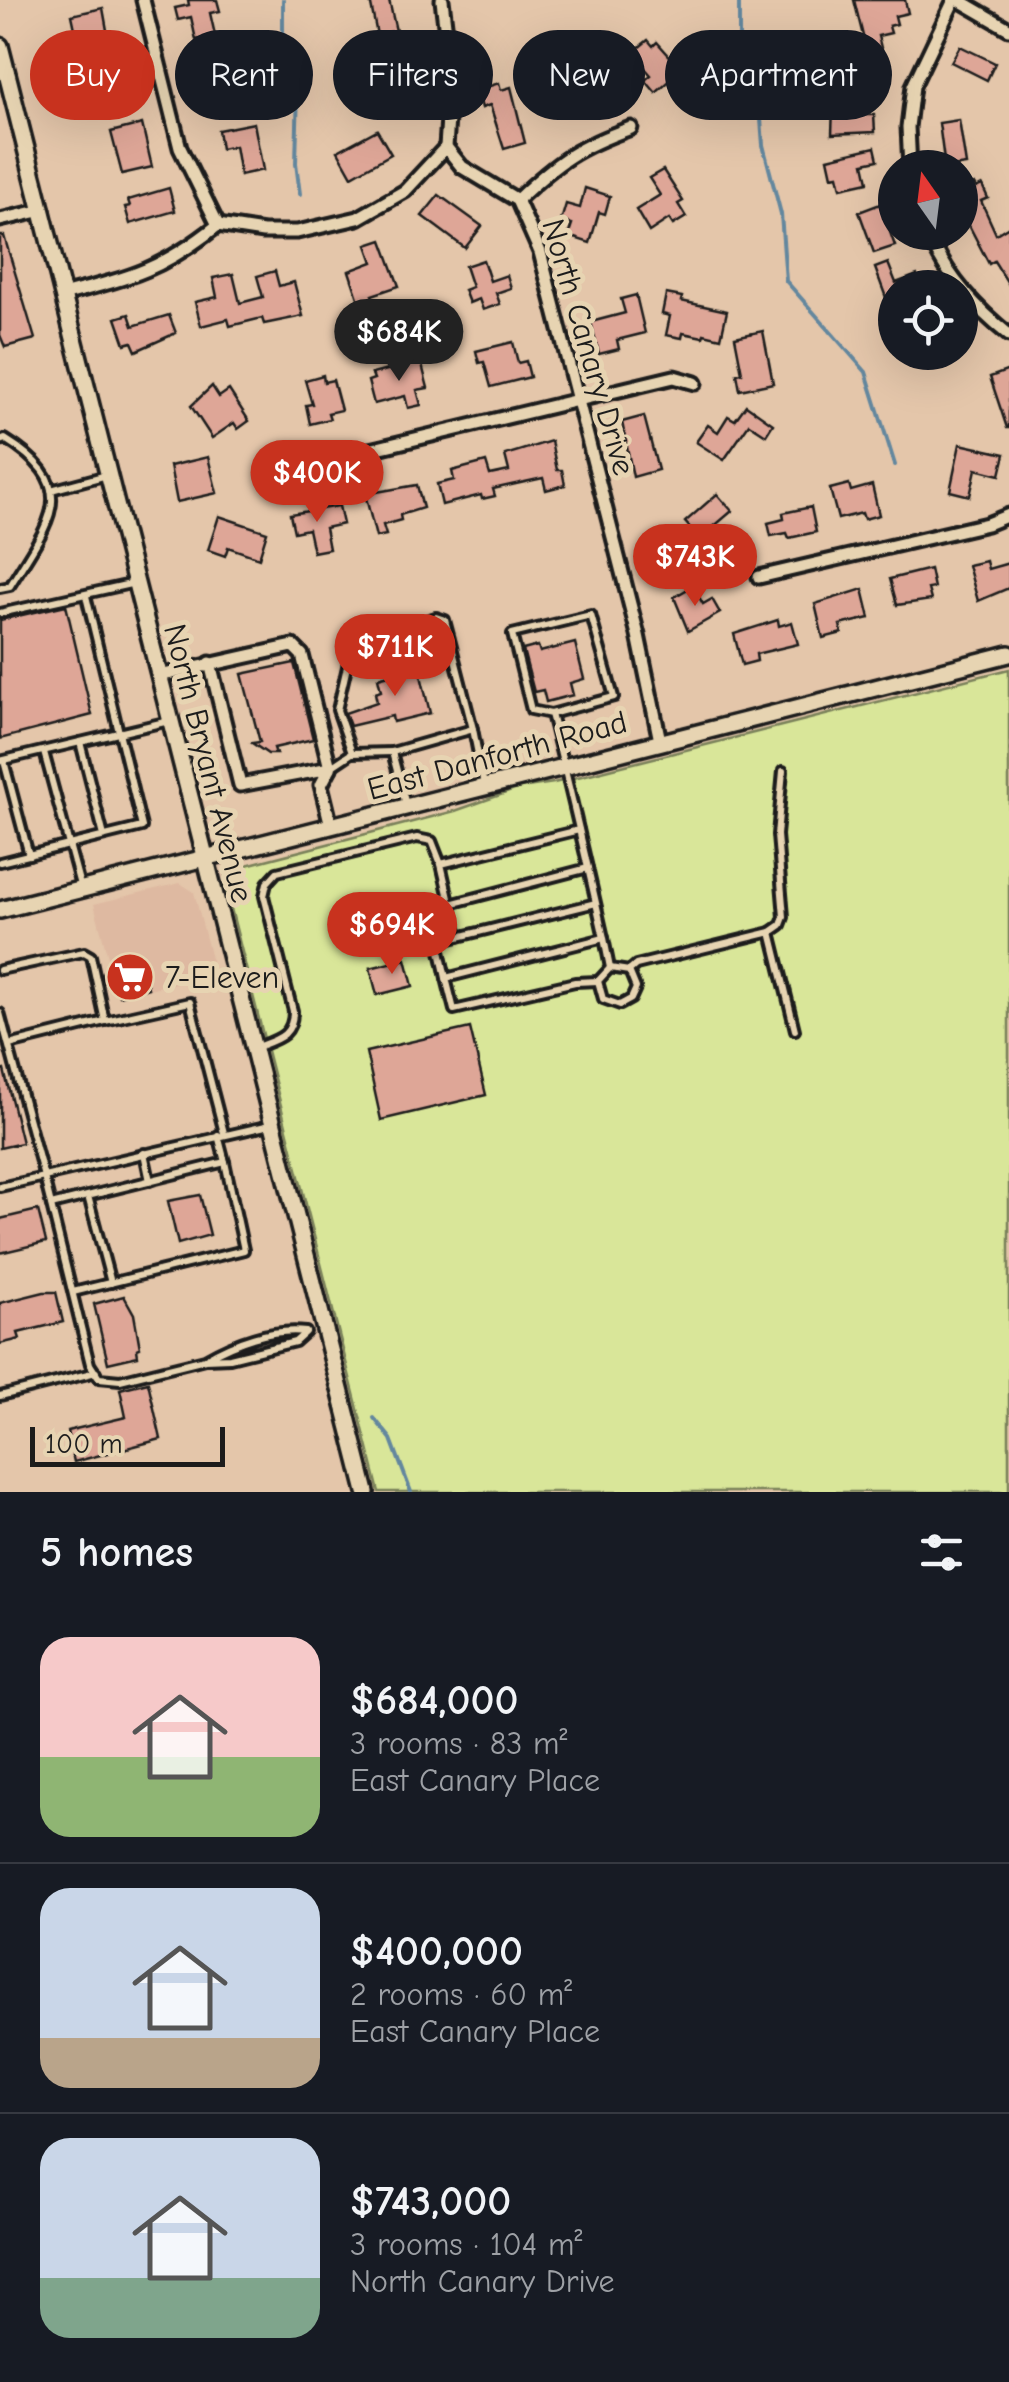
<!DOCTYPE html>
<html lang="en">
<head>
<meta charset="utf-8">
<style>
	:root { --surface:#171b24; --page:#242831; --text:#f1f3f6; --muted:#9ea1a6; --line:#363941; --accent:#c8321e }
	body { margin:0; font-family:"Comic Neue",sans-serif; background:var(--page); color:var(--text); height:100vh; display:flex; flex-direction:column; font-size:38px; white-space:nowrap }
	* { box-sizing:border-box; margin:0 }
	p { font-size:32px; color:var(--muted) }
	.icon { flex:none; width:55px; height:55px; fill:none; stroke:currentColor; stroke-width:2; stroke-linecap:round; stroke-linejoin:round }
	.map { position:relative; height:1492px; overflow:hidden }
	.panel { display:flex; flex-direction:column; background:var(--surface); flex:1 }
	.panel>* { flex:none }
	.guide { position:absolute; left:30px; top:30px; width:950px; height:90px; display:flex; gap:20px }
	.needle { width:65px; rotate:346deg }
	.buttons { position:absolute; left:878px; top:150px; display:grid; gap:20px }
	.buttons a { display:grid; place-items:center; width:100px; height:100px; border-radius:50%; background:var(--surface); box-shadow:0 10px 40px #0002; font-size:50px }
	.scale { position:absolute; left:30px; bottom:25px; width:195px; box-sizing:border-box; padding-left:10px; border:5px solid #1c1c1c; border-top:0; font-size:28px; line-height:35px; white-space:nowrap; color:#1c1c1c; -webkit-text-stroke:8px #e7d4b2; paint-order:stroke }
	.price { position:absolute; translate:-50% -85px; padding:0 22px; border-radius:35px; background:var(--accent); color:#fff; font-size:32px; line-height:65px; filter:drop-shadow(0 2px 5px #0008) }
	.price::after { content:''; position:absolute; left:50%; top:60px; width:30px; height:22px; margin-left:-15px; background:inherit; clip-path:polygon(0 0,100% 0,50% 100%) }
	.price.on { background:#222; color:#fff }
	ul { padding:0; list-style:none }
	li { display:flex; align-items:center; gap:30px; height:250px; padding:0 40px }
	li+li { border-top:2px solid var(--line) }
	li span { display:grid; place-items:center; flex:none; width:280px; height:200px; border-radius:30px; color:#555 }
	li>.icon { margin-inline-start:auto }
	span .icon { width:120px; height:120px; fill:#fffc; stroke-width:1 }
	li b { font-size:42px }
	h2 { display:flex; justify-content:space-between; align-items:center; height:120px; padding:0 40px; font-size:42px }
	.chip { padding:0 35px; border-radius:45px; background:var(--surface); box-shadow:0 10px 40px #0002; font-size:35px; line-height:90px }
	.chip.on { background:var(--accent); color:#fff }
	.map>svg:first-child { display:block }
	.built { fill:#deb9a1 }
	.green { fill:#d9e699; stroke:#7a815a; stroke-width:2.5 }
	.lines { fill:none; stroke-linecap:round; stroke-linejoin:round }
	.stream { stroke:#64879e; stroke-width:4 }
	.building { fill:#dea697; stroke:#1c1c1c; stroke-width:2.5 }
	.lane-casing { stroke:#1c1c1c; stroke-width:14 }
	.street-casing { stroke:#1c1c1c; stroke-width:19 }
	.secondary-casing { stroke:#1c1c1c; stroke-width:22 }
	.lane { stroke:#e7d4b2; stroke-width:6 }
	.street { stroke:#e7d4b2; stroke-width:11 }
	.secondary { stroke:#e7d4b2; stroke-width:15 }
	.labels { text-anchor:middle; stroke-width:10; stroke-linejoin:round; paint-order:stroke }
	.street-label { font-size:32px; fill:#1c1c1c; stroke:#e7d4b2 }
	.poi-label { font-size:32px; fill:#1c1c1c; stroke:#e7d4b2; text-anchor:start }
</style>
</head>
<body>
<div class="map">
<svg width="1009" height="1492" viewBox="0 0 1009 1492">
	<rect width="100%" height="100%" fill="#e4c6aa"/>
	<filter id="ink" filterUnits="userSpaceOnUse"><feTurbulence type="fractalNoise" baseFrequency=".01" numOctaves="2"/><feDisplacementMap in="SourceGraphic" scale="20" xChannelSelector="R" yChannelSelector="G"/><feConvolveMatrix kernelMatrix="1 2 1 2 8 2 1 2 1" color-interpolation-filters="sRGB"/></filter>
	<g filter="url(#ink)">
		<path class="built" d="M180,883L194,892L215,974L118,996L94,904Z"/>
		<path class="green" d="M1009,669V1492H379L225,885L227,870L455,811L520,788L554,783Z"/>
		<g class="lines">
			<g class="stream">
				<path d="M283,0V32L298,88L296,163L300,194"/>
				<path d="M739,0V45L759,93L763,145L781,214L786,281L866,372L895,465"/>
				<path d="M374,1418L391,1439L411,1492"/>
			</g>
		</g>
		<g class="building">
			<path d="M188,0H217L220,11L210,13L215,35L196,40L191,17L178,20L175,8L189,5Z"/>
			<path d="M370,0H389L396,31L389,32L395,64L415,60L418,74L405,76L409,94L379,100L375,78L369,79L363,53L380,50Z"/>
			<path d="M854,0H905L908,13L895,16L897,24L889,26L891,33L878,36L883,56L869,60Z"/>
			<path d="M103,8L112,58L92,62L89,51L80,52L72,15Z"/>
			<path d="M590,33L600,68L567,81L563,68L556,70L551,54L573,48L570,38Z"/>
			<path d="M648,40L653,46L657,42L682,70L656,93L645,80L651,75L632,53Z"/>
			<path d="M960,46L995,63L987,80L951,62Z"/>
			<path d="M227,54L238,101L219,106L208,59Z"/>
			<path d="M125,67L134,105L116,109L107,71Z"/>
			<path d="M864,78L865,115H874L875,132L832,134L834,80Z"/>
			<path d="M499,83L501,90L511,87L525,143L504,149L490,105L482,108L477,90Z"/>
			<path d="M959,120L966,165L945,168L939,123Z"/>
			<path d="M254,123L263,170L240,175L235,146L221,149L218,130Z"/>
			<path d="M142,124L152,167L122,174L111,132Z"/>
			<path d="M377,130L391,154L352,176L338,151Z"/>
			<path d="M875,147L878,160L864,163L868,182L841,188L838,175L832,176L828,158Z"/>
			<path d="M663,170L683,201L678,204L686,217L673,225L669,219L649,232L636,210L660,195L649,178Z"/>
			<path d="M974,184L976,188L982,185L988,198L981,201L996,234L1009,226V285L994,261L989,264L960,208V190Z"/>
			<path d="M169,188L175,211L130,224L125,207L130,206L128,200Z"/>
			<path d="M585,188L610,196L605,214L599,212L590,243L568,236L572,224L561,221L566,204L580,208Z"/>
			<path d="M439,195L482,226L465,248L422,216Z"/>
			<path d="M880,204L895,246L874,253L859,212Z"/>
			<path d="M0,236H4L35,339L5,347L0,335Z"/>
			<path d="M382,240L399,286L372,295L376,305L362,310L349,271L373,262L367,245Z"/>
			<path d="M483,260L490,281L507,275L511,288L496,293L500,304L483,310L479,299L469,303L464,290L472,287L465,266Z"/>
			<path d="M888,263L896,283L917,275L922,288H895L894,319L875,268Z"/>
			<path d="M275,271L279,286L294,282L303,316L264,324L262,318L230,326L228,319L201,326L195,302L217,297L213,278L233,274L240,303L263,297L257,276Z"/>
			<path d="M666,294L682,297L681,301L727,311L721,338L704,334L703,337L683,333L682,338L666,335L670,316L662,314Z"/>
			<path d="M636,295L645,333L617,340L619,349L599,354L591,322L625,313L621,299Z"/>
			<path d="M129,314L133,326L169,315L176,333L136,351L132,342L125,344L116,318Z"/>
			<path d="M763,331L773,383L740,390L737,374L742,373L735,337Z"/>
			<path d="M513,342L518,363L526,361L530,377L491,387L484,362L479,363L476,351Z"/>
			<path d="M421,361L428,388L417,390L421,405L408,408L405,396L374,404L368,381L374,379L372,374Z"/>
			<path d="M1009,370V428H1007L990,377Z"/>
			<path d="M323,375L324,382L333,380L341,410L328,413L330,419L310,424L306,405L312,404L305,380Z"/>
			<path d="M212,386L219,397L229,390L249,421L238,429L234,423L212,438L191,406Z"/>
			<path d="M746,405L773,424L766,435L749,424L724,460L696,442L708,425L718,432L728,416L735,420Z"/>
			<path d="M644,416L658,470L633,477L622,422Z"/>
			<path d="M551,441L557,470H562L565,485L546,490L543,478L493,489L495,496L482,499L481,495L442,505L437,484L454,480L452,471L486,462L490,475L509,471L505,455Z"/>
			<path d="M960,444L1005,454L1000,475L976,469L970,496L950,491Z"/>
			<path d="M208,457L217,493L177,502L170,466Z"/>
			<path d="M849,484L851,491L872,485L879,515L864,519L862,513L838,519L830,489Z"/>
			<path d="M417,485L423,508L400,515L401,520L383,525L386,535L376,537L365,494Z"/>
			<path d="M717,494L732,511L712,528L728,546L715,556L685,522Z"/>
			<path d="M339,506L343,524L325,528L329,549L313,552L308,529L294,532L290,514Z"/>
			<path d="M811,507L816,532L789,538L787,533L771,536L768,523L784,519L783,513Z"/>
			<path d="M219,516L267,532L259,558L228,547L225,556L208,550Z"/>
			<path d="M986,561L988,569L1009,563V588L978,601L968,565Z"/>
			<path d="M930,569L934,588L928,589L931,600L897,605L890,579Z"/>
			<path d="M693,586L703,604L712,599L720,613L688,631L674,597Z"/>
			<path d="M863,589L870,618L840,625L842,633L823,638L815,604Z"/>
			<path d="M66,605L92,715L0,739V620Z"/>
			<path d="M778,620L779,626L792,622L798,644L756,654L757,661L742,665L734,634Z"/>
			<path d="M575,643L584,679L570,683L573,695L546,702L543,690L534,692L523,650L538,646L540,652Z"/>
			<path d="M294,663L313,739L274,748L276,754H268L252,743L260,742L242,674Z"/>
			<path d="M419,667L430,713L393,722L392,716L350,726L345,713L377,702L375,693L381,691L378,678Z"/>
			<path d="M141,958L148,988L119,996L112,966Z"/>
			<path d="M406,959L413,986L377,995L370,968Z"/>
			<path d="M470,1028L486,1095L381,1120L366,1052Z"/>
			<path d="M4,1070L22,1143L0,1148V1071Z"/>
			<path d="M200,1195L210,1235L178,1244L168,1201Z"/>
			<path d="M38,1210L46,1242L0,1253V1219Z"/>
			<path d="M44,1292H56L63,1322L18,1333L20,1339L0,1344V1303Z"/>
			<path d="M124,1296L134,1314L140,1348L137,1349L138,1356L108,1363L94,1304Z"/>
			<path d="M148,1382L161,1439L74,1462L67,1431L126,1417L120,1389Z"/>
		</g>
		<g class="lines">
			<g class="lane-casing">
				<g id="lane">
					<path d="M0,441L5,439C84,488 48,523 10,586L0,588"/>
					<path d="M51,490L107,475"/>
					<path d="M0,613L135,583"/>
					<path d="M551,714L531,710L512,634L591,615L614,697L551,714C570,788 587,863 604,938L446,978L438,942L596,903"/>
					<path d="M80,742L104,836"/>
					<path d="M44,752L81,889"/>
					<path d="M352,753L337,710L352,645L436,617L445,620L473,729"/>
					<path d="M0,761L169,721"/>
					<path d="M4,761L29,855"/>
					<path d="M331,767L352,753L392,752"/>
					<path d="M406,805L392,752L473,729L484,785"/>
					<path d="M0,862L142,827L86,596"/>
					<path d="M450,904L588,868"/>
					<path d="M771,932L781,925L784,917L777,835L783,771"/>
					<path d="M458,937L441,864L579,830"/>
					<path d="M604,938L610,968"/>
					<path d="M0,970L84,952L91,956L105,1021L190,1002L224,1133"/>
					<path d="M629,971L636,988L631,999L620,1005L603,999L598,981L610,968L629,971L636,965L771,932L795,1030"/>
					<path d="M446,978L454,1010L575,982L598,981"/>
					<path d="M0,1013L44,1177L270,1125"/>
					<path d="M9,1045L105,1021"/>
					<path d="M257,1047C278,1039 293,1036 293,1011L264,896L267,883L277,872L417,838L432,841L441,864"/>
					<path d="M218,1135L225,1162"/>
					<path d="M144,1153L150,1181"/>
					<path d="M0,1187L44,1177L90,1364L99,1378L120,1380L205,1359L230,1358L295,1342L306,1332C272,1328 234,1342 205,1359"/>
					<path d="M88,1196L111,1283"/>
					<path d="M51,1205L225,1162L244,1250L73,1292"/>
					<path d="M0,1396L96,1372"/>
				</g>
			</g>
			<g class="street-casing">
				<g id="street">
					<path d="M143,0L180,148L218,225"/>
					<path d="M442,0L451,74L446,147L462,167L517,200L540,252L638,635L660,741"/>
					<path d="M959,0L1009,29"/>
					<path d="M910,168L908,127L913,86L954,0"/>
					<path d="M517,200C558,161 578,147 631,128"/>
					<path d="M0,220L43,210"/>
					<path d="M928,232C944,274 975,308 1009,335"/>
					<path d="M66,294C133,277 163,269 218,225L263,232H297L358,218L405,191L446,147"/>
					<path d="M265,475L674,377L695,383"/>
					<path d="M759,577L987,524L1009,515"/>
					<path d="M210,663L240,785L330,768"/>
					<path d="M159,676L293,646L302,655L330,768L321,785L331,826"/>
				</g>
			</g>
			<g class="secondary-casing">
				<g id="secondary">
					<path d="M0,46L366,1492"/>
					<path d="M0,910L1009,654"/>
				</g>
			</g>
			<use href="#lane" class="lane"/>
			<use href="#street" class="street"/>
			<use href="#secondary" class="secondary"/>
		</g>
	</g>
	<defs>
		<g id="supermarket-disc" transform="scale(2.5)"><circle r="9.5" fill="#c8321e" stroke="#e7d4b2"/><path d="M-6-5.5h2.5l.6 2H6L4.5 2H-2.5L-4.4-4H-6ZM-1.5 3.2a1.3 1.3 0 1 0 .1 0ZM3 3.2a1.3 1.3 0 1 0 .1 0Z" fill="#fff"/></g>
	</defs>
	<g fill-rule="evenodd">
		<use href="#supermarket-disc" x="130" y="977"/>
	</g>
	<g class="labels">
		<g class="street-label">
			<text transform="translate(589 347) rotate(74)" y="11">North Canary Drive</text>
			<text transform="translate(497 755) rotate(-15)" y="11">East Danforth Road</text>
			<text transform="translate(209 763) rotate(76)" y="11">North Bryant Avenue</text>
		</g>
		<g class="poi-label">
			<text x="165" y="988">7-Eleven</text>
		</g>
	</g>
</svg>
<div class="buttons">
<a><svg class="needle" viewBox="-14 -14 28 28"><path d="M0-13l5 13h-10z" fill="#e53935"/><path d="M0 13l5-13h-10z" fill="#9ea1a6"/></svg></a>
<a><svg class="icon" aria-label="locate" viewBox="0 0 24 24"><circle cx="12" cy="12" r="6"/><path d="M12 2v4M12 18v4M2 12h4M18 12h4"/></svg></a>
</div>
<div class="scale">100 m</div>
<b class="price on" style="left:399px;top:384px">$684K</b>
<b class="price" style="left:317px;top:525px">$400K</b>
<b class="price" style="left:695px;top:609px">$743K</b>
<b class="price" style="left:395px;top:699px">$711K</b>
<b class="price" style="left:392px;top:977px">$694K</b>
<div class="guide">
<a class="chip on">Buy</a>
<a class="chip">Rent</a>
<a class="chip">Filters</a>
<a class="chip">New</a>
<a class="chip">Apartment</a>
</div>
</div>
<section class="panel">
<h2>5 homes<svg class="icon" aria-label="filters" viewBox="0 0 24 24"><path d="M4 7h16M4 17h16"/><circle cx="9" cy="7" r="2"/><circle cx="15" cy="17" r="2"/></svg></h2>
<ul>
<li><span style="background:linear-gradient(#f6c9c9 60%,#8fb573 0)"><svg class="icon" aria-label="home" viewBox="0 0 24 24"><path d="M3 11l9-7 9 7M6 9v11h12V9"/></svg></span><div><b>$684,000</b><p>3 rooms · 83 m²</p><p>East Canary Place</p></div></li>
<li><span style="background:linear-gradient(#c9d6e8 75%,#b9a48a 0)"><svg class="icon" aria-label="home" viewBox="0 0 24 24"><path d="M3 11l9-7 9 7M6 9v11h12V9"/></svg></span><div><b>$400,000</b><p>2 rooms · 60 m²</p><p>East Canary Place</p></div></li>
<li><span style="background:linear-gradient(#c9d6e8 70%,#7fa58c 0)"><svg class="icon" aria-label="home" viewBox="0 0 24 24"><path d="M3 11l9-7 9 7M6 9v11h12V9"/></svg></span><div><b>$743,000</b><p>3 rooms · 104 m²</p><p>North Canary Drive</p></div></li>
</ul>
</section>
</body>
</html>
